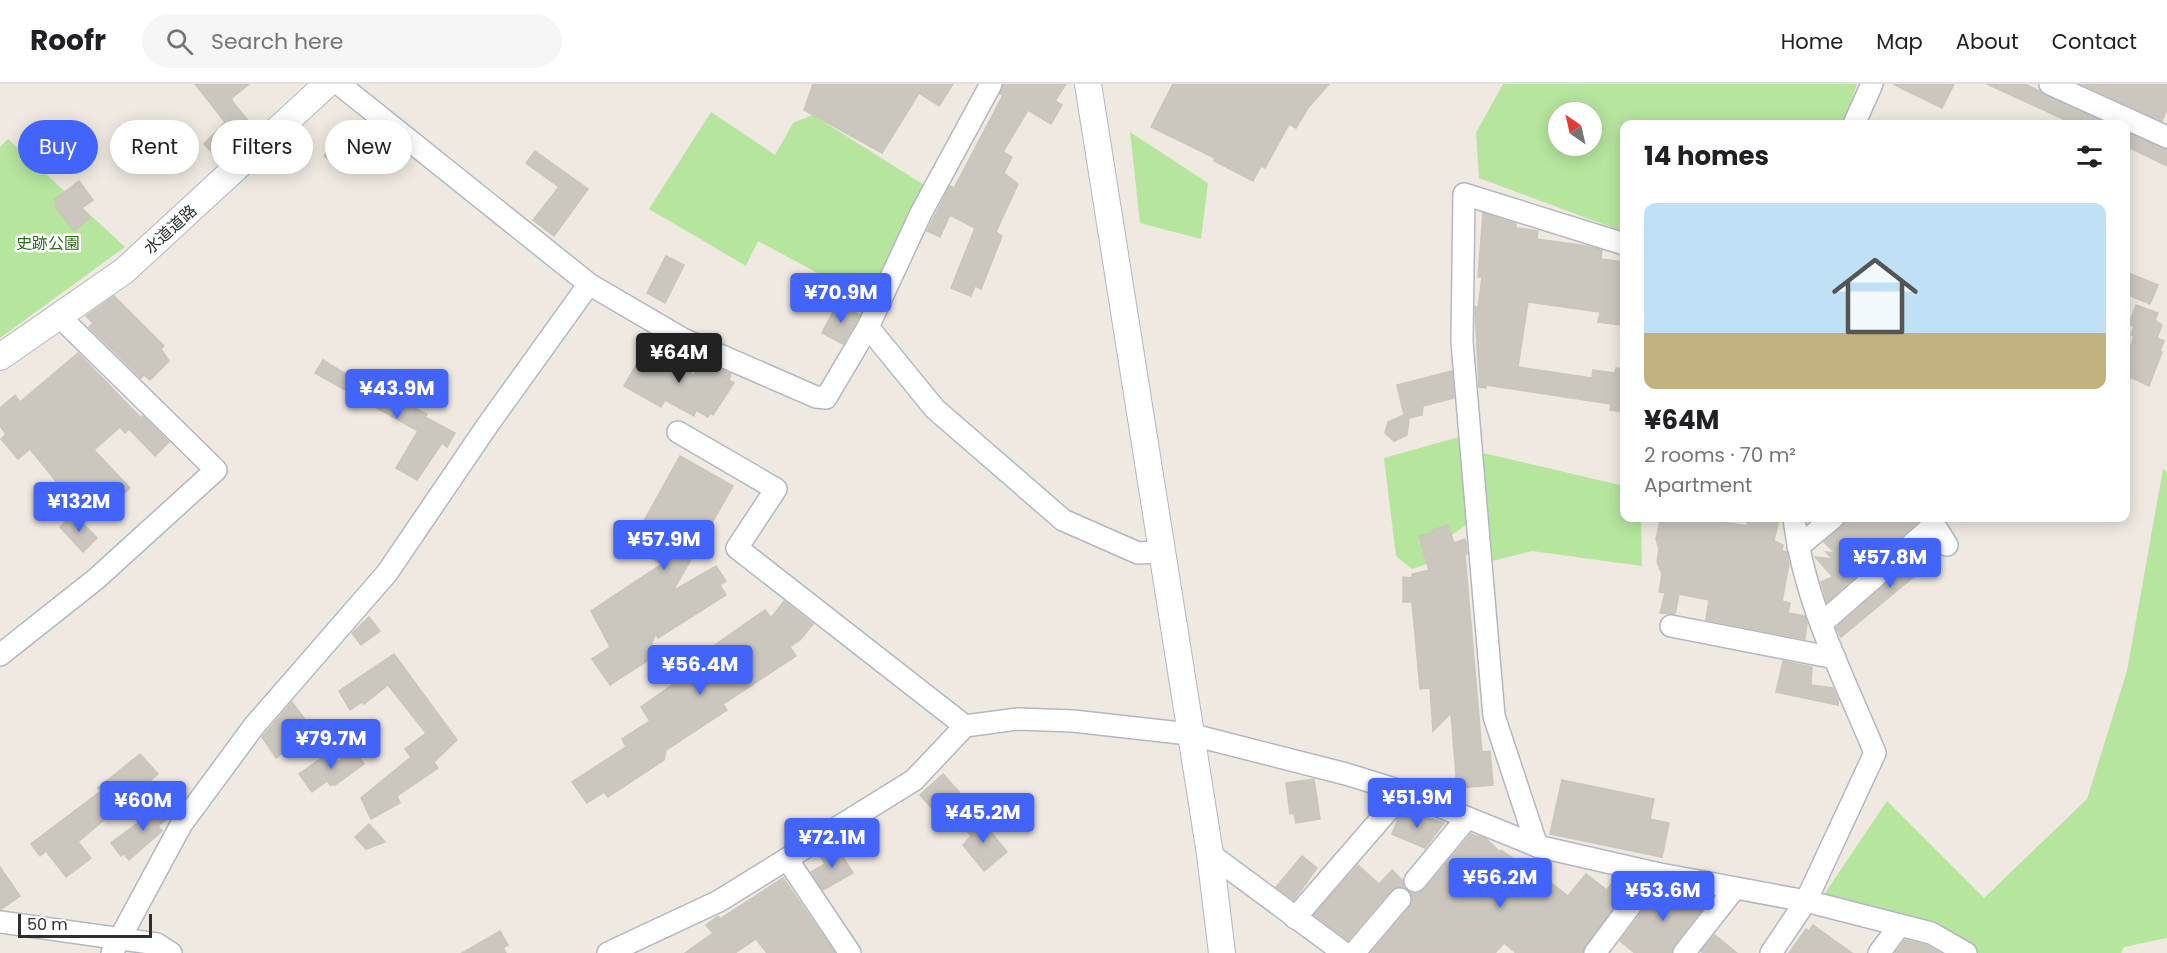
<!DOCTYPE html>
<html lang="en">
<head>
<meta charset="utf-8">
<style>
	:root { --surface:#fff; --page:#f6f6f6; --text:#202124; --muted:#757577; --line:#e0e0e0; --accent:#4264fb }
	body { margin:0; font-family:Poppins,"Noto Sans JP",sans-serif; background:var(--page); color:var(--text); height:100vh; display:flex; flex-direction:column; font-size:22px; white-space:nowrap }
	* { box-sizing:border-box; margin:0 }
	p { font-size:20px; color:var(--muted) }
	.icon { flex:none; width:33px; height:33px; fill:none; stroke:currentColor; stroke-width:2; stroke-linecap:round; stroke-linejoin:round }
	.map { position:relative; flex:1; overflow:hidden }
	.panel { position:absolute; left:1620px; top:36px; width:510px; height:402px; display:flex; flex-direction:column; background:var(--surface); border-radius:12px; box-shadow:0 3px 15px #0003 }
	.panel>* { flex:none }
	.banner { position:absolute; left:18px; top:36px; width:570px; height:54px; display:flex; gap:12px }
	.needle { width:39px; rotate:326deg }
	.tools { position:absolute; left:1548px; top:18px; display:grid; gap:12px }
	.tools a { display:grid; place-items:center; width:54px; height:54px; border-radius:50%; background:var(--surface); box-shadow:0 3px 15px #0003; font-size:30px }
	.scale { position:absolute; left:18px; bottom:15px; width:134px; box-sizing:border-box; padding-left:6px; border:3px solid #2e2e2e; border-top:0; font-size:16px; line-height:21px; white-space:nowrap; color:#2e2e2e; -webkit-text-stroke:4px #fff; paint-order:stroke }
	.price { position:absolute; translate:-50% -51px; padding:0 14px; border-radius:6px; background:var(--accent); color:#fff; font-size:20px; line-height:39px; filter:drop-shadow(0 2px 3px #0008) }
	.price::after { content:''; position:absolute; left:50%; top:36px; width:18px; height:14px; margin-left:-9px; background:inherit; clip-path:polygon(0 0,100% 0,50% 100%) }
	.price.active { background:#222; color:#fff }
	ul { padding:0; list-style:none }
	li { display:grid; align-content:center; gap:12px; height:318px; padding:0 24px }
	li span { display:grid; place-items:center; height:186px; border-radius:12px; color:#555 }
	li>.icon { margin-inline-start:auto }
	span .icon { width:108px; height:108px; fill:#fffc; stroke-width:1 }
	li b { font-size:26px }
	h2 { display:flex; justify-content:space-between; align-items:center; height:72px; padding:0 24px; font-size:26px }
	.chip { padding:0 21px; border-radius:27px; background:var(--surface); box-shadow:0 3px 15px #0003; font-size:21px; line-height:54px }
	.chip.active { background:var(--accent); color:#fff }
	header { display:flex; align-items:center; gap:36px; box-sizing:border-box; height:84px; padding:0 30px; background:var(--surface); border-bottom:2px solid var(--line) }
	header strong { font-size:28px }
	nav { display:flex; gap:33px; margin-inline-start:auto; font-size:21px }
	.search { width:420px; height:54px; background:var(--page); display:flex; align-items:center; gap:15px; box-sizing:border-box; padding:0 21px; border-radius:33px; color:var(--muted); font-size:22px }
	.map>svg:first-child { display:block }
	.green { fill:#b6e59e; fill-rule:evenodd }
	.building { fill:#cbc7bf; stroke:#cbc5ba; stroke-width:1.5 }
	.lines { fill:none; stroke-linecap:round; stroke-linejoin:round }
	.minor-casing { stroke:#b4b7c1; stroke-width:24 }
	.tertiary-casing { stroke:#b4b7c1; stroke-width:28 }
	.minor { stroke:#fff; stroke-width:21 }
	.tertiary { stroke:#fff; stroke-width:26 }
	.labels { text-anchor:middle; stroke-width:5; stroke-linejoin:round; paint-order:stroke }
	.street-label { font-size:16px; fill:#2e2e2e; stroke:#fff }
	.park-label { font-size:16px; fill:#2c6e1b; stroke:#fff }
</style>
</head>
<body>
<header>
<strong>Roofr</strong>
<div class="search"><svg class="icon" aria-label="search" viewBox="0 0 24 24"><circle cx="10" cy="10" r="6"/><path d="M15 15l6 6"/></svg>Search here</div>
<nav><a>Home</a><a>Map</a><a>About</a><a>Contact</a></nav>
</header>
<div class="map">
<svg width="2167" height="869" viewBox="0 0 2167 869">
	<rect width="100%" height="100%" fill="#efe9e1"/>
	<g class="green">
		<path d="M1503,0H1857L1844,40H1624V148L1479,94L1476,49ZM1558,28H1592V62H1558Z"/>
		<path d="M711,28L775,71L793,39L813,31L924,101L870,217L758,157L746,182L649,125Z"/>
		<path d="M1130,48L1208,99L1201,155L1140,139Z"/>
		<path d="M8,55L125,163L0,254V63Z"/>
		<path d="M1466,351L1473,436L1439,460L1432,478L1412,485L1396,472L1384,374Z"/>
		<path d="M1483,369L1624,402V434H1641L1642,482L1532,467L1488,478Z"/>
		<path d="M2163,385L2167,388V854L2124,863L2121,869H1956L1823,812L1887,717L1984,814L2087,715L2127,587Z"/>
	</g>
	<g class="building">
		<path d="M195,0H249L232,14V17L250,39L216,73L204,60L225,38Z"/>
		<path d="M813,0H953L939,22L919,9L882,69L804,26Z"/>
		<path d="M1004,0H1066L1055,17L1062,21L1051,40L1028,26L1003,68L1012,73L1004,89L1018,100L996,148L1002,152L981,205L975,202L971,212L951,204L975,144L950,131L940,153L927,147L950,102L954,104L1003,11L1000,10Z"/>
		<path d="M1173,0H1329L1308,24L1296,44L1289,40L1288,42L1265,84L1261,82L1253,97L1214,77L1215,74L1151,43Z"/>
		<path d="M1893,0H1954L1942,24Z"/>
		<path d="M1987,0H2025L2109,40H2074Z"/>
		<path d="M2081,0H2167V25L2162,37Z"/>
		<path d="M351,39L370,55L343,87L324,72Z"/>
		<path d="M2126,48L2167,66V82L2126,62Z"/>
		<path d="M535,67L588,105L554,152L533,136L559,103L526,79Z"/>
		<path d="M79,97L93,116L82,124L90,134L74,147L55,122L57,120L54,116Z"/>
		<path d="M1483,129L1516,140V144L1538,147L1537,155L1586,162L1602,166L1601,175L1624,178L1621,241L1598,238L1600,228L1528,218L1518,283L1592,294L1593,286L1615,289L1616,284L1624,285V328L1610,326L1611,320L1486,301V304L1479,303L1475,223H1478L1482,193H1478Z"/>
		<path d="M666,172L684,181L665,219L647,209Z"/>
		<path d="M2126,188L2158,201L2150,220L2126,210Z"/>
		<path d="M114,212L164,262L161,265L169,277L150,296L144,291L141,294L89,243L93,239L86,232Z"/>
		<path d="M837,220L860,231L843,260L822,249Z"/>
		<path d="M2136,221L2158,229L2155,236L2162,241L2157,254L2164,257L2160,267L2162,268L2149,302L2126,291V277L2134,252L2131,251L2134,242L2129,240Z"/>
		<path d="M646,264L694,291L701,277L731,290L729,296L734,299L713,331L710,329L708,333L696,326L694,332L665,316L661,323L624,302Z"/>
		<path d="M78,269L141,334L143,332L169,358L155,372L129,345L125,349L120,343L94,366L130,404L113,419L109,414L89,432L59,401L30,365L18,375L1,355L6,350L0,342V324L15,311L20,318Z"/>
		<path d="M323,276L352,294L427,330L425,333L455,349L447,363L442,359L417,396L396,384L418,347L315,289Z"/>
		<path d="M1452,287L1454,314L1423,322L1422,331L1409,334L1407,351L1394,357L1385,349L1388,338L1404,331L1397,301Z"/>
		<path d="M680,372L733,402L673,507L716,482L726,497L720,501L726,511L658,554L655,550L647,577L610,601L592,575L610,563L591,527L662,480L630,462Z"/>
		<path d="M74,430L97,454L83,468L60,443Z"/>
		<path d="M1661,434H1698L1747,442L1748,434H1779L1774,457L1783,461L1782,467L1787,468L1789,480L1782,517L1790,519L1788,529L1805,532L1807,539L1805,555L1706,536L1709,516L1679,510L1675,530L1660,529L1665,509L1659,508L1662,490L1657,478L1659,465L1656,455Z"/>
		<path d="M1845,434H1916L1918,438L1827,518L1821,498L1833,493L1815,473L1832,475L1826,468L1835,469L1824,458L1842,443Z"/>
		<path d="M1448,441L1454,459L1465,455L1466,458L1467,470L1465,471L1482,668L1490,667L1493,701L1457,704L1451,629L1433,647L1430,604L1420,605L1412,518H1403V493L1412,494V490L1429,486L1419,452L1433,449L1432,446Z"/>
		<path d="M1931,460L1940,471L1841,553L1836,544Z"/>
		<path d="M784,517L813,540L800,556L790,563L796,572L723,620L727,626L666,666L664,676L608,713L604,708L587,719L572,698L626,663L622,655L650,637L641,623L683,593L679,586L765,526L771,534Z"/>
		<path d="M369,533L380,547L361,561L352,549Z"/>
		<path d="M394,570L457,656L434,678L438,684L397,712L400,719L371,735L361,714L411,673L405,665L426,649L388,601L364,620L362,618L350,626L339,607Z"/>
		<path d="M1783,577L1812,583L1811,601L1833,604L1838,616V621L1776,608Z"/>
		<path d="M292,618L313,646L276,674L262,653Z"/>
		<path d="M354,666L364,680L335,701H330L327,697L312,708L299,690L330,668L337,678Z"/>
		<path d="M140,670L158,690L78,758L91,774L66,793L46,767L40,772L31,760L101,707L98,704Z"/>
		<path d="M943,690L959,708L936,729L920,711Z"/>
		<path d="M1314,695L1320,735L1296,739L1294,729L1290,730L1286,699Z"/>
		<path d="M1562,696L1654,715L1650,735L1669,739L1662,773L1550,750Z"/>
		<path d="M167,717L175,728L158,742L162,747L129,776L124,770L121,772L111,759Z"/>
		<path d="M1405,727L1444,739L1425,764L1392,750L1398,735Z"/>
		<path d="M977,731L1007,768L984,787L963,761L971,752L963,742Z"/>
		<path d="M369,740L385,758L366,765L355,753Z"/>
		<path d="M1471,750L1486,755L1500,768L1501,766L1523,781L1525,779L1568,812L1586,790L1607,806L1615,795L1632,798L1582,869H1516L1504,859L1495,869H1371L1410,823L1413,817L1411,809L1418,810L1425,805Z"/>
		<path d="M836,762L853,789L823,806L811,788L825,780L820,772Z"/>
		<path d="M1302,772L1317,784L1294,816L1276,803Z"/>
		<path d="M1358,781L1379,800L1392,786L1402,796L1404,803H1396L1390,807L1348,856L1314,831Z"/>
		<path d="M0,783L20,812L0,826Z"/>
		<path d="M783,794L835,869H767L756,855L735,869H685L713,849L706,841L718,832L720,835Z"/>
		<path d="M1663,803L1676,806L1689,816L1694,809L1707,819L1674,861L1672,869H1635L1620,857L1659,806L1660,807Z"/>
		<path d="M1813,841L1852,869H1789L1806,845L1809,847Z"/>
		<path d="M500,847L508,861L503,864L506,869H462Z"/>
		<path d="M1715,851L1737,869H1703L1701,867Z"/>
		<path d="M1905,856L1926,861L1940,869H1895Z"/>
	</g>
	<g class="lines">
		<g class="minor-casing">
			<g id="minor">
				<path d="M339,0L589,200L683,255L816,313L826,314L868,243L921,129L991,0"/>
				<path d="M2050,0L2167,53"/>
				<path d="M1854,40L1872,0"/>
				<path d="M868,243L935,325L1063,436L1138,469L1161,468"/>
				<path d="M678,348L776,405L737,464L965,642"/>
				<path d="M1930,434L1947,461"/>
				<path d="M1798,463L1833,434"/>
				<path d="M1821,540L1934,441"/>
				<path d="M1671,542L1835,574"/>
				<path d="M0,571L96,495L216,386L60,233"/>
				<path d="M1537,762L1494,632L1462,258L1464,110L1624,160"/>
				<path d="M1210,770L1344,869"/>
				<path d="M787,775L850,869"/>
				<path d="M1415,797L1467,734"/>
				<path d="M1295,834L1404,708"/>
				<path d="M0,838L157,860L171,869"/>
				<path d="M112,869L181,741L254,642L387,489L487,342L589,200"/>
				<path d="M608,869L719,817L914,696L965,642L1018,635L1073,637L1189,650L1346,690L1404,708L1537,762L1655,789L1806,817L1931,849L1966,869"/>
				<path d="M1354,869L1400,815"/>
				<path d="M1595,869L1655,789"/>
				<path d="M1684,869L1735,804"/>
				<path d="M1771,869L1806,817L1875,669C1843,591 1804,518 1794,434"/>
				<path d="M1879,869L1900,841"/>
			</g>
		</g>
		<g class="tertiary-casing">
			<g id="tertiary">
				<path d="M1088,0L1210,770L1222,869"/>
				<path d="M0,273L124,187L327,0"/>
			</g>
		</g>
		<use href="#minor" class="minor"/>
		<use href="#tertiary" class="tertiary"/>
	</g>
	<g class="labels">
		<g class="street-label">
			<text transform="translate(170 145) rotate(-42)" y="6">水道道路</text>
		</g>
		<g class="park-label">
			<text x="48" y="165">史跡公園</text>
		</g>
	</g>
</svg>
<div class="tools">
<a><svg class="needle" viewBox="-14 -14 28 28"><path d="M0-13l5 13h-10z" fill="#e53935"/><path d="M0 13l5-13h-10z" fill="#757577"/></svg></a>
</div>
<div class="scale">50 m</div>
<b class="price" style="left:841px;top:240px">¥70.9M</b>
<b class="price active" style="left:679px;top:300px">¥64M</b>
<b class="price" style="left:397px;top:336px">¥43.9M</b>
<b class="price" style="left:79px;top:449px">¥132M</b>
<b class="price" style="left:664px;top:487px">¥57.9M</b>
<b class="price" style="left:1890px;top:505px">¥57.8M</b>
<b class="price" style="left:700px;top:612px">¥56.4M</b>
<b class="price" style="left:331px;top:686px">¥79.7M</b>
<b class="price" style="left:1417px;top:745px">¥51.9M</b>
<b class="price" style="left:143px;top:748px">¥60M</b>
<b class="price" style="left:983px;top:760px">¥45.2M</b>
<b class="price" style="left:832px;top:785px">¥72.1M</b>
<b class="price" style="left:1500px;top:825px">¥56.2M</b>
<b class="price" style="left:1663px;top:838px">¥53.6M</b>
<div class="banner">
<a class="chip active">Buy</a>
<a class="chip">Rent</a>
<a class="chip">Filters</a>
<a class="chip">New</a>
</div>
<section class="panel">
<h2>14 homes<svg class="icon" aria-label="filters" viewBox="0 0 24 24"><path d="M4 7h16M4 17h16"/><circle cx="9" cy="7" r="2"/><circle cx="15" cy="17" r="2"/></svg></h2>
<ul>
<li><span style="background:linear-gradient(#bfe0f5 70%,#c2b280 0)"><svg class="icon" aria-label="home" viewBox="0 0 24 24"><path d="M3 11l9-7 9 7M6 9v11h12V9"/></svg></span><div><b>¥64M</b><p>2 rooms · 70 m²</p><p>Apartment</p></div></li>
</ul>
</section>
</div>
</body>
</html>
